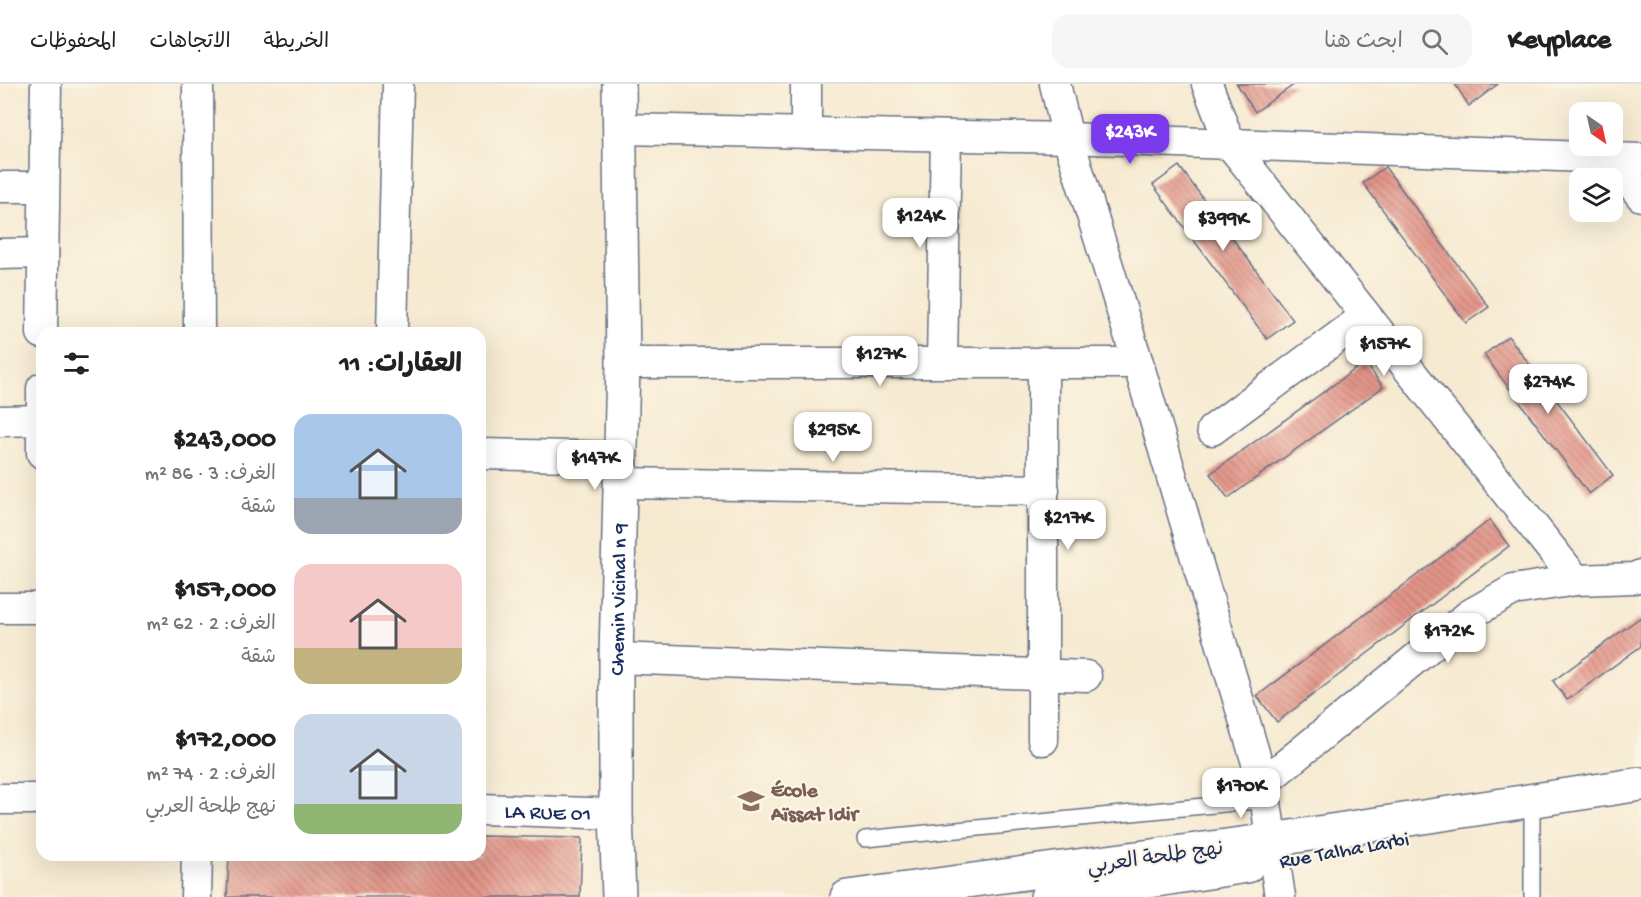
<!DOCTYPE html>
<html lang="ar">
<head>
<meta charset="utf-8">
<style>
	:root { --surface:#fff; --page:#f6f6f6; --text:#222; --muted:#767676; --line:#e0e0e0; --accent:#7c3aed }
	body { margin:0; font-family:"Gochi Hand","Playpen Sans Arabic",sans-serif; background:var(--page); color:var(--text); direction:rtl; height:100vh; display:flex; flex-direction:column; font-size:22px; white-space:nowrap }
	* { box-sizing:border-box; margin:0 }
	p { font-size:20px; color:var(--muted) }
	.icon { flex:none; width:33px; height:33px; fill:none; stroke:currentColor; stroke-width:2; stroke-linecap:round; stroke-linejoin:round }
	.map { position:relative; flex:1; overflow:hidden; direction:ltr }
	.side { position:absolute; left:36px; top:243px; width:450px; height:534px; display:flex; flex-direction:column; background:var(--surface); border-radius:18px; box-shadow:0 6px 24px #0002; direction:rtl }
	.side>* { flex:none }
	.needle { width:39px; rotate:146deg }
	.fabs { position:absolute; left:1569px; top:18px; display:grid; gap:12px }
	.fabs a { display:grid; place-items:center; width:54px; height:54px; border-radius:12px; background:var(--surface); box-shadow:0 6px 24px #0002; font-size:30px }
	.price { position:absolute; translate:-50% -51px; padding:0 14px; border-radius:12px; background:#fff; color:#222; font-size:20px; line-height:39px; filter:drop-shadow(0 2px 3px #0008) }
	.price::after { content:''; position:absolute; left:50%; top:36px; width:18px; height:14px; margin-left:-9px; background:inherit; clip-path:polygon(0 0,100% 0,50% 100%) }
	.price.current { background:var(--accent); color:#fff }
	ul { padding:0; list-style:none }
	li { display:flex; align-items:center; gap:18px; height:150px; padding:0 24px }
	li span { display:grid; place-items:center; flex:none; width:168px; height:120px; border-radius:18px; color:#555 }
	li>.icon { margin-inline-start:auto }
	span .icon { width:72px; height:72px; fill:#fffc; stroke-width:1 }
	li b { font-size:26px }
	h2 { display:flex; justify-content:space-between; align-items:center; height:72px; padding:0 24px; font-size:26px }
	header { display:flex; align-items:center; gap:36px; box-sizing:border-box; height:84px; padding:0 30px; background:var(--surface); border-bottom:2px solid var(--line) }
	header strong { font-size:28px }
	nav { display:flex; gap:33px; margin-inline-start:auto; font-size:21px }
	.search { width:420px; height:54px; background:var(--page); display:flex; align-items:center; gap:15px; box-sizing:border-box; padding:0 21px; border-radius:18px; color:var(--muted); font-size:22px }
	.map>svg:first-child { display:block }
	.building { fill:url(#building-back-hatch) }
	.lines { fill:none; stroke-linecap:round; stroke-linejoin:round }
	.lane-casing { stroke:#687086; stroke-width:18 }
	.street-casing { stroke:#687086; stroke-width:33 }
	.secondary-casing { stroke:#687086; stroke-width:36 }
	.lane { stroke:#fff; stroke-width:15 }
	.street { stroke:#fff; stroke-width:30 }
	.secondary { stroke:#fff; stroke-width:33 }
	.labels { text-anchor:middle; stroke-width:4.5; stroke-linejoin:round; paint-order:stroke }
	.street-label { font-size:21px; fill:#1b2f5e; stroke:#fcf5e5 }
	.education-label { font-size:21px; font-weight:bold; fill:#785e54; stroke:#fcf5e5; text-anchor:start }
</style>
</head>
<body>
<header>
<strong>Keyplace</strong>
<div class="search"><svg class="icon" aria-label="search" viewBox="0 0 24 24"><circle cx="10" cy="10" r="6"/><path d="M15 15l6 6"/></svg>ابحث هنا</div>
<nav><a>الخريطة</a><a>الاتجاهات</a><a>المحفوظات</a></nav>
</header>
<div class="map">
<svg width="1641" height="813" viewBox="0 0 1641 813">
	<defs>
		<pattern id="building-back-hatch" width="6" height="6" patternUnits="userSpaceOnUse" patternTransform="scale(1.5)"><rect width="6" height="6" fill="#e39488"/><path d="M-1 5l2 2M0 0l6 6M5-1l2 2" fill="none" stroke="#b77972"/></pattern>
	</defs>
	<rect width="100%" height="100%" fill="#fcf5e5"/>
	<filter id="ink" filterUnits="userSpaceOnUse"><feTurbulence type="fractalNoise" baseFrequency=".0167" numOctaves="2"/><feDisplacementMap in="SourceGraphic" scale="12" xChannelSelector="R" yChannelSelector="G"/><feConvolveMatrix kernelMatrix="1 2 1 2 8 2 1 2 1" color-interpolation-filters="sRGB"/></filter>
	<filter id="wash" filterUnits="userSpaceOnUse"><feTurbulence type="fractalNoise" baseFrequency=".008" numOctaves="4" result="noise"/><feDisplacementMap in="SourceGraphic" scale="24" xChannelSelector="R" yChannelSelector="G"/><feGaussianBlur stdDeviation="1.35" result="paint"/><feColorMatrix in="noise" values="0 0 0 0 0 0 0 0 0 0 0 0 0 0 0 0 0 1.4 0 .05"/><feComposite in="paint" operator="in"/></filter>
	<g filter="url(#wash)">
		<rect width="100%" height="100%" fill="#f6ead1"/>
		<g id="blocks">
			<g class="building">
				<path d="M1237,0H1295L1255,28Z"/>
				<path d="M1455,0H1498L1469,22Z"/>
				<path d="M1179,82L1293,236L1267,255L1153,101Z"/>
				<path d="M1385,83L1489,223L1466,239L1363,99Z"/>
				<path d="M1508,252L1613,391L1589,410L1484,271Z"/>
				<path d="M1365,278L1383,303L1228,414L1210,390Z"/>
				<path d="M1490,436L1509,462L1277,638L1257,612Z"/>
				<path d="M1641,533V562L1567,616L1553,597Z"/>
				<path d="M480,752L582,754L580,813H227L229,771H480Z"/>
			</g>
		</g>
	</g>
	<g filter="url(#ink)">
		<use href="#blocks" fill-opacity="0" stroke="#687086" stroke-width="1.5"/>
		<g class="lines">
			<g class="lane-casing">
				<g id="lane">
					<path d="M1532,716V813"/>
					<path d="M865,755L1265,716"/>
				</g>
			</g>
			<g class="street-casing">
				<g id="street">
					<path d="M198,0L199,249"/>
					<path d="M806,0V49"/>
					<path d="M1055,0L1068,54L1138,279L1263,699L1280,813"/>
					<path d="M1207,0L1230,60L1576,496"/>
					<path d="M620,45L1068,54L1641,75"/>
					<path d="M1612,74L1641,112"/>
					<path d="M0,103H43"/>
					<path d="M0,170L43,169"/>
					<path d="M42,249L46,0"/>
					<path d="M392,249L398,0"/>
					<path d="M942,278L946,52"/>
					<path d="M1043,278V656"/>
					<path d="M623,279H1138"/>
					<path d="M0,337L42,336"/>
					<path d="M1212,346L1366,232"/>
					<path d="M42,369V304"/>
					<path d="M480,370L621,373"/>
					<path d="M621,399L1044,406"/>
					<path d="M0,524H42"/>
					<path d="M616,574L1086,592"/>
					<path d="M1263,699L1469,531L1513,506L1576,496L1634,494L1641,491"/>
					<path d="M0,715H42"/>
					<path id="s1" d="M480,725L616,730"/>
					<path d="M196,813L197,771"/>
				</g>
			</g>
			<g class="secondary-casing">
				<g id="secondary">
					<path id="s2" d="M619,813L616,730V574L623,279L619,0"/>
					<path d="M847,813L1271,756L1641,700"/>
					<path d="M1047,813L1247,782"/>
				</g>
			</g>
			<use href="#lane" class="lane"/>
			<use href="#street" class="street"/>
			<use href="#secondary" class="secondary"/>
		</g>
	</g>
	<defs>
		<g id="school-bare" transform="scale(2.07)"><path d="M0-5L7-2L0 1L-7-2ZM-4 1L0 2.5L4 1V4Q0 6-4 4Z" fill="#8d6e63" stroke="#fcf5e5" stroke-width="2.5" paint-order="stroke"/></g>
	</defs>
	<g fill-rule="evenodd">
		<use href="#school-bare" x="751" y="717"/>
	</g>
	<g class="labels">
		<g class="street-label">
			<text dy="7" stroke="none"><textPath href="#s2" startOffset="298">Chemin Vicinal n 9</textPath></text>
			<text dy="7" stroke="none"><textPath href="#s1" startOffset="68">LA RUE 01</textPath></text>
			<text transform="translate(1344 765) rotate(-10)" y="7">Rue Talha Larbi</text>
			<text transform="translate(1155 772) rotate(-8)" y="7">نهج طلحة العربي</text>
		</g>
		<g class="education-label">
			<text x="771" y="712">École<tspan x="771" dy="24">Aïssat Idir</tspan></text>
		</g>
	</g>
</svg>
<div class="fabs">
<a><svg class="needle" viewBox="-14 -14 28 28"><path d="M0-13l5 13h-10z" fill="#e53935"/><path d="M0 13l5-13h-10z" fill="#767676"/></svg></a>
<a><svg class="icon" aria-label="layers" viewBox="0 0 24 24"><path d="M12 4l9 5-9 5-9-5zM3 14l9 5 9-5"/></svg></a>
</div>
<b class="price current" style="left:1130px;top:81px">$243K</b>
<b class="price" style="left:920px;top:165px">$124K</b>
<b class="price" style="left:1223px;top:168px">$399K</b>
<b class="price" style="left:1384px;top:293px">$157K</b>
<b class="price" style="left:880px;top:303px">$127K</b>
<b class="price" style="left:1548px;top:331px">$274K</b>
<b class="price" style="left:833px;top:379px">$295K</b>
<b class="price" style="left:595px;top:407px">$147K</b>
<b class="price" style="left:1068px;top:467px">$217K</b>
<b class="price" style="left:1448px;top:580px">$172K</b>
<b class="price" style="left:1241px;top:735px">$170K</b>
<section class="side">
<h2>العقارات: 11<svg class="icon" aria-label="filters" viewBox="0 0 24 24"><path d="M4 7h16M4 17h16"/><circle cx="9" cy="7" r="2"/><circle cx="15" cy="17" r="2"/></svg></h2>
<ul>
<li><span style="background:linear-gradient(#a9c7e8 70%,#9aa5b1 0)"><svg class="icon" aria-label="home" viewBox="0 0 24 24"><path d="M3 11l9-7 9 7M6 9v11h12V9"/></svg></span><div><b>$243,000</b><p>الغرف: 3 · 86 m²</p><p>شقة</p></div></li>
<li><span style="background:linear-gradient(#f6c9c9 70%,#c2b280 0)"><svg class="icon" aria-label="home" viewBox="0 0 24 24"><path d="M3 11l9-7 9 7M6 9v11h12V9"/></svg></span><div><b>$157,000</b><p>الغرف: 2 · 62 m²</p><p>شقة</p></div></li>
<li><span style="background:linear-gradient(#c9d6e8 75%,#8fb573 0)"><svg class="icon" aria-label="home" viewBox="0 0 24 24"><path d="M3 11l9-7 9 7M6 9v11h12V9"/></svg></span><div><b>$172,000</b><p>الغرف: 2 · 74 m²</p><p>نهج طلحة العربي</p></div></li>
</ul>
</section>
</div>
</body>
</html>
